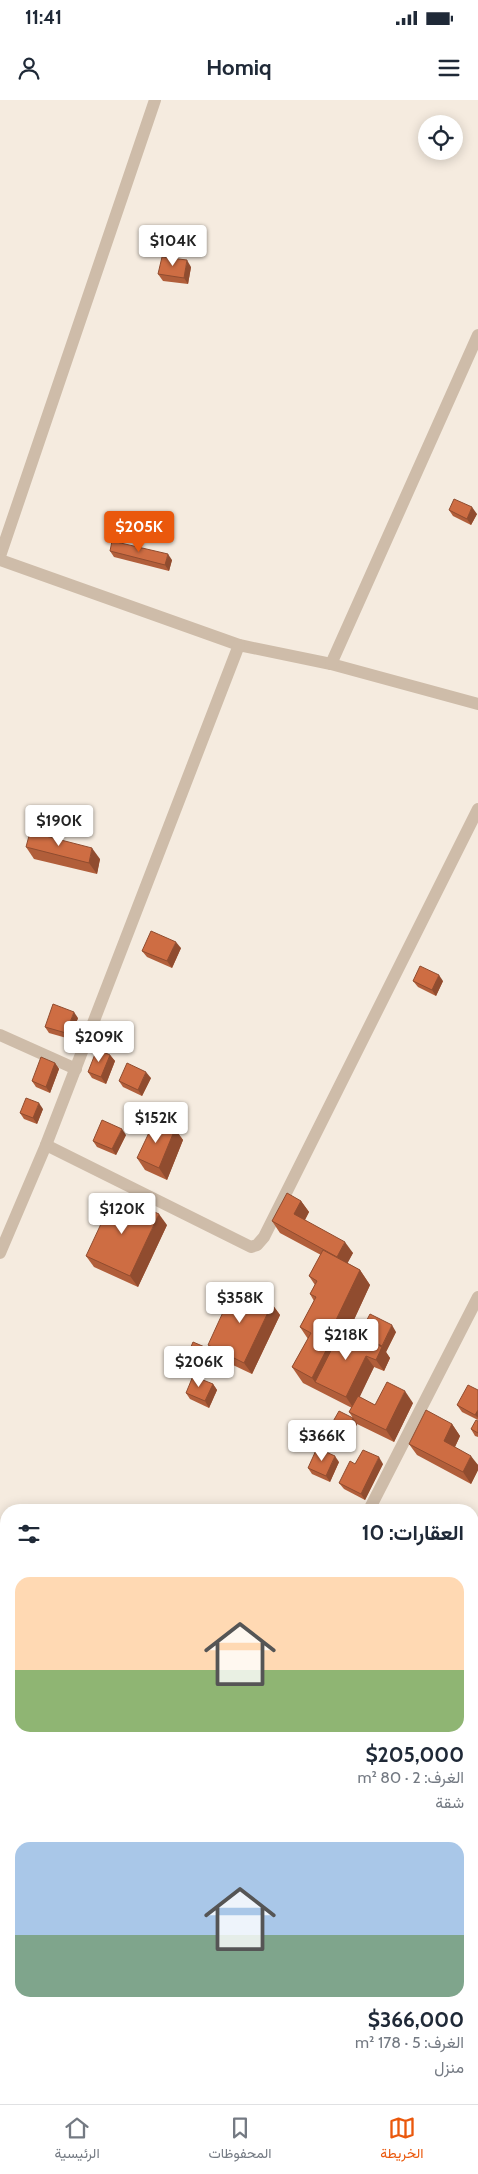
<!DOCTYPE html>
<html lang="ar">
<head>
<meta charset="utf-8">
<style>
	:root { --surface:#fff; --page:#f6f6f7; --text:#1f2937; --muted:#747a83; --line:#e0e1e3; --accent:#ea580c }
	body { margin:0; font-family:Cabin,Vazirmatn,sans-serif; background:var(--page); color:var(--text); direction:rtl; height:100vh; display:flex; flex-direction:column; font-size:19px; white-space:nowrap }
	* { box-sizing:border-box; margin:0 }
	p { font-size:16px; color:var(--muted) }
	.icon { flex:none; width:28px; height:28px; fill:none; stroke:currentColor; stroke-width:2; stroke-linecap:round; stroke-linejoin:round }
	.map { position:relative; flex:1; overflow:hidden; direction:ltr }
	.details { position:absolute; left:0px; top:1404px; width:479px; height:601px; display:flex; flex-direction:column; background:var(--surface); border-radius:20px 20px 0 0; box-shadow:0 2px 12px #0003; direction:rtl }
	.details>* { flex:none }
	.tools { position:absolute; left:418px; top:15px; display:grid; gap:10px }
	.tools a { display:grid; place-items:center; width:45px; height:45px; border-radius:50%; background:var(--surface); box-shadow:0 2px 12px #0003; font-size:25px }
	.price { position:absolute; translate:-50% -42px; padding:0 11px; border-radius:5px; background:#fff; color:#222; font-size:16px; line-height:32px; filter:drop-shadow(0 1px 2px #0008) }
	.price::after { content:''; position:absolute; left:50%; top:30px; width:15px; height:11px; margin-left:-8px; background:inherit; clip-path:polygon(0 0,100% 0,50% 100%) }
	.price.selected { background:var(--accent); color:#fff }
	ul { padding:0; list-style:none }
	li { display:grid; align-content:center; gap:10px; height:265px; padding:0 15px }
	li span { display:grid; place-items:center; height:155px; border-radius:15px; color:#555 }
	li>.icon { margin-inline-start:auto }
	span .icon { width:90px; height:90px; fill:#fffc; stroke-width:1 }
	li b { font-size:21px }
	h2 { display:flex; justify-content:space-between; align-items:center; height:60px; padding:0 15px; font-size:21px }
	.status { display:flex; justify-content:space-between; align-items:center; height:35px; padding:0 25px; background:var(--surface); direction:ltr }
	.status svg { height:14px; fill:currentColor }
	header { display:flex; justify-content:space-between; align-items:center; height:65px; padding:0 15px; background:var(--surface); font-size:22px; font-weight:700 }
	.tabs { display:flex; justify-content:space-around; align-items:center; height:70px; border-top:1px solid var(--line); background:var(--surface); font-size:14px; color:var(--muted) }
	.tabs a { display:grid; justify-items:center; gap:2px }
	.tabs .selected { color:var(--accent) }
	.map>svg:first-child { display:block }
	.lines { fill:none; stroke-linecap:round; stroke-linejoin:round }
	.minor { stroke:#cebca9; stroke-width:12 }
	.wall { fill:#b15e3a }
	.shaded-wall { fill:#904c2f }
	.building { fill:#ce6d43; stroke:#904c2f }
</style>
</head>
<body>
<div class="status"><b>11:41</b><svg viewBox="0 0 49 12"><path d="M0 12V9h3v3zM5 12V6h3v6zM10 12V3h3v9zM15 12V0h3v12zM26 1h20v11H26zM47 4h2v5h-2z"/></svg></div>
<header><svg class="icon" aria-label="menu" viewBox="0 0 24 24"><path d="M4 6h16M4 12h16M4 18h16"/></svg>Homiq<svg class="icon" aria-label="person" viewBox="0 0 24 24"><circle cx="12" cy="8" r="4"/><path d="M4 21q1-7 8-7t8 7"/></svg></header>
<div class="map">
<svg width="478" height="2004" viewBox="0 0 478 2004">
	<rect width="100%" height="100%" fill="#f5ebdf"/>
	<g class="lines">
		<g class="minor">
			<path d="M0,456L155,0"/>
			<path d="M0,460L239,545L331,564L478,604"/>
			<path d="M331,564L478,235"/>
			<path d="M0,935L76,969"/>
			<path d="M46,1045L251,1147L257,1145L264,1137L478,709"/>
			<path d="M0,1153L46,1045L239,545"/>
			<path d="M369,1410L478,1197"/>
			<path d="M472,1575L478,1578"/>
			<path d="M57,2004L59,1999"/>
		</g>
	</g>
	<g class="wall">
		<path d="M191,167L188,184L163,181L158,174Z"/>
		<path d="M449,410L477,414L471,425L453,416Z"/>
		<path d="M110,451L172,460L169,471L114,457Z"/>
		<path d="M26,747L100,759L97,774L34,759Z"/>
		<path d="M181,848L172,868L147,857L142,851Z"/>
		<path d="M413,881H443L436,896L418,887Z"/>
		<path d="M78,918L70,939L49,933L45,927Z"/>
		<path d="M110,955L115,961L106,984L92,978L88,972Z"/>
		<path d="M55,963L59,969L50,993L36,987L32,981Z"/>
		<path d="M151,978L142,996L123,987L119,981Z"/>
		<path d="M43,1009L37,1024L24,1019L20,1013Z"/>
		<path d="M175,1029L183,1040L167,1080L145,1070L137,1058Z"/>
		<path d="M126,1035L116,1055L97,1047L93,1041Z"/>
		<path d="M301,1101L309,1112L305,1120L353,1153L347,1163L360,1170L370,1185L349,1230L359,1235L396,1232L386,1252L390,1258L384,1271L374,1267L359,1297L375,1305L413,1303L394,1342L357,1324L350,1339L335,1331L331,1325L353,1318L349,1312L352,1308L303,1283L292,1267L308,1239L300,1227L314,1201L310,1194L315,1185L309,1176L321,1155L280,1133L272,1121Z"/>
		<path d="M167,1125L138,1187L94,1167L86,1156Z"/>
		<path d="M272,1204L280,1215L252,1274L216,1257L208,1245Z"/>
		<path d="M211,1254L202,1273L190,1268L185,1261Z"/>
		<path d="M213,1284L217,1290L209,1308L190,1299L186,1293Z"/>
		<path d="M478,1290V1320L462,1312L457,1305Z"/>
		<path d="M478,1321V1337L475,1336L471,1329Z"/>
		<path d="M452,1324L460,1336L455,1347L478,1365V1370L471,1384L417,1355L409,1344Z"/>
		<path d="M339,1362L330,1382L312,1374L308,1368Z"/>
		<path d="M355,1364H383L365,1400L344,1389L339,1383Z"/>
		<path d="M6,1911V1954L0,1951V1924Z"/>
		<path d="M6,1975V1998L1,1996L0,1994V1983Z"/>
		<path d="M8,1999H23L20,2004Z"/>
	</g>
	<g class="shaded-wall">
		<path d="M187,160L191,167L188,184L184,178Z"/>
		<path d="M472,407L477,414L471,425L467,419Z"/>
		<path d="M168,454L172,460L169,471L165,465Z"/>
		<path d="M92,748L100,759L97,774L89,763Z"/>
		<path d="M176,842L181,848L172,868L167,861Z"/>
		<path d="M439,875L443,881L436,896L432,890Z"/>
		<path d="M74,912L78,918L70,939L66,933Z"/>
		<path d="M110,955L115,961L106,984L101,977Z"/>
		<path d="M55,963L59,969L50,993L46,987Z"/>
		<path d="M146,972L151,978L142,996L138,990Z"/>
		<path d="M39,1003L43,1009L37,1024L33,1018Z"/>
		<path d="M122,1029L126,1035L116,1055L112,1049Z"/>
		<path d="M175,1029L183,1040L167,1080L159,1068Z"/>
		<path d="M301,1101L309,1112L302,1125L294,1114Z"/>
		<path d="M159,1114L167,1125L138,1187L130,1176Z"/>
		<path d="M345,1142L353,1153L345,1168L337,1157Z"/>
		<path d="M360,1170L370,1185L348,1233L315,1282L312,1278L336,1220Z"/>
		<path d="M272,1204L280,1215L252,1274L244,1263Z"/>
		<path d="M392,1225L396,1232L386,1252L390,1258L384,1271L376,1260Z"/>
		<path d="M207,1248L211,1254L202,1273L197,1267Z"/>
		<path d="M366,1256L374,1267L354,1309L346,1297Z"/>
		<path d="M213,1284L217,1290L209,1308L205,1301Z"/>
		<path d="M405,1291L413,1303L394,1342L386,1330Z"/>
		<path d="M478,1310V1318L475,1315Z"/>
		<path d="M353,1318L357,1324L350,1339L346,1332Z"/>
		<path d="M452,1324L460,1336L452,1353L444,1341Z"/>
		<path d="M335,1356L339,1362L330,1382L326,1376Z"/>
		<path d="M471,1356L478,1365V1370L471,1384L463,1372Z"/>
		<path d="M379,1357L383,1364L365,1400L361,1394Z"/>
		<path d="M472,1963L475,1966L472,1974Z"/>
		<path d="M16,1999H23L20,2004Z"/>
		<path d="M260,1999H262L266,2004H258Z"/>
		<path d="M453,1999H465L463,2004H452Z"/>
	</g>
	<g class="building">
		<path d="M162,157L187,160L184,178L158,174Z"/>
		<path d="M454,399L472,407L467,419L449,410Z"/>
		<path d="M112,441L168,454L165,465L110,451Z"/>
		<path d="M30,732L92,748L89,763L26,747Z"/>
		<path d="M151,831L176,842L167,861L142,851Z"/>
		<path d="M420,866L439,875L432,890L413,881Z"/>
		<path d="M53,904L74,912L66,933L45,927Z"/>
		<path d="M97,949L110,955L101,977L88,972Z"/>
		<path d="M41,957L55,963L46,987L32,981Z"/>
		<path d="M127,963L146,972L138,990L119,981Z"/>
		<path d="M26,998L39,1003L33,1018L20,1013Z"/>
		<path d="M102,1020L122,1029L112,1049L93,1041Z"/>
		<path d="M155,1020L175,1029L159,1068L137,1058Z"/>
		<path d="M287,1093L301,1101L294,1114L345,1142L337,1157L272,1121Z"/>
		<path d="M115,1094L159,1114L130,1176L86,1156Z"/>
		<path d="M323,1150L360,1170L336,1220L340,1223L312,1278L292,1267L311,1233L300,1227L316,1197L310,1194L317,1181L309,1176Z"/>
		<path d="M235,1186L272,1204L244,1263L208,1245Z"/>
		<path d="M370,1214L392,1225L382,1246L359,1235Z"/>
		<path d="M343,1227L382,1247L376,1260L366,1256L346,1297L315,1282Z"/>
		<path d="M193,1242L207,1248L197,1267L185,1261Z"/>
		<path d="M193,1276L213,1284L205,1301L186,1293Z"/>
		<path d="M387,1282L405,1291L386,1330L349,1312L358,1296L375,1305Z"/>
		<path d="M468,1285L478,1290V1310L475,1315L457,1305Z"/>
		<path d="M426,1310L452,1324L444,1341L471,1356L463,1372L409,1344Z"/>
		<path d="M339,1311L353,1318L346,1332L331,1325Z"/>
		<path d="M476,1320L478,1321V1333L471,1329Z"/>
		<path d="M317,1348L335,1356L326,1376L308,1368Z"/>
		<path d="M363,1350L379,1357L361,1394L339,1383L350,1361L355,1364Z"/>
		<path d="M6,1911V1947L0,1944V1924Z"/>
		<path d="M478,1957V1970L475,1969Z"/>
		<path d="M4,1974L6,1975V1994L0,1991V1983Z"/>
		<path d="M220,1999H260L258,2004H218Z"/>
		<path d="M435,1999H453L452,2004H434Z"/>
	</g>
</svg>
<div class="tools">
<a><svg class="icon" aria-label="locate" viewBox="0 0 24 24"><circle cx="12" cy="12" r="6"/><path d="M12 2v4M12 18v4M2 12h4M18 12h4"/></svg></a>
</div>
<b class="price" style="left:173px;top:167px">$104K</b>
<b class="price selected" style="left:139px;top:453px">$205K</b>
<b class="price" style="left:59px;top:747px">$190K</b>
<b class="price" style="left:99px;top:963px">$209K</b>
<b class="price" style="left:156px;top:1044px">$152K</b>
<b class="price" style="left:122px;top:1135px">$120K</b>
<b class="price" style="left:240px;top:1224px">$358K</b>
<b class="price" style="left:346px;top:1261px">$218K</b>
<b class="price" style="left:199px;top:1288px">$206K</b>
<b class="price" style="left:322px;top:1362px">$366K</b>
<section class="details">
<h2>العقارات: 10<svg class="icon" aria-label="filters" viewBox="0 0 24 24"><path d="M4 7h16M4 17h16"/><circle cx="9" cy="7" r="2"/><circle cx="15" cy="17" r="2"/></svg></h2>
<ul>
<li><span style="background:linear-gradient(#ffd9b3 60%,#8fb573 0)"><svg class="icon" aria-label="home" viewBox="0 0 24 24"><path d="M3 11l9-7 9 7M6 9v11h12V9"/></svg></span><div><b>$205,000</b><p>الغرف: 2 · 80 m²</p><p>شقة</p></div></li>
<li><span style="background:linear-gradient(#a9c7e8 60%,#7fa58c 0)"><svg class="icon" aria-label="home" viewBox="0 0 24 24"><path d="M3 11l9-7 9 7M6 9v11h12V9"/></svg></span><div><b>$366,000</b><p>الغرف: 5 · 178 m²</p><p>منزل</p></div></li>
</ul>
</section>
</div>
<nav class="tabs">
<a class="selected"><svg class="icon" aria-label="map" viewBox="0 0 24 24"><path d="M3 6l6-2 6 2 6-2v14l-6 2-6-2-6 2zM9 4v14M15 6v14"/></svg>الخريطة</a>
<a><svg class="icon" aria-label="saved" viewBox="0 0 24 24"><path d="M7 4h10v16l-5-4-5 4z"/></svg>المحفوظات</a>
<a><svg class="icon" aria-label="home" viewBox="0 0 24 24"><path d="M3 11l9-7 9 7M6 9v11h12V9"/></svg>الرئيسية</a>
</nav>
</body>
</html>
